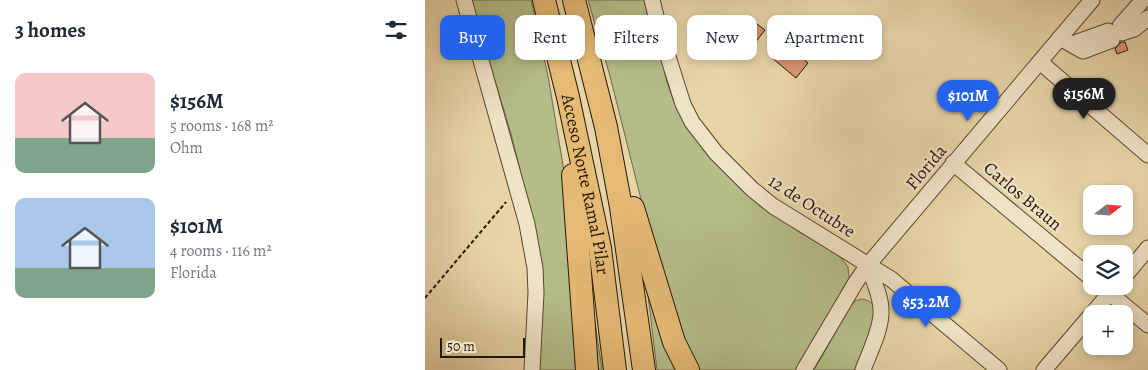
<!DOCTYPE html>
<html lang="en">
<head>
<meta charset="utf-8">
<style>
	:root { --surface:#fff; --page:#f6f6f7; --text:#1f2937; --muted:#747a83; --accent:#2563eb }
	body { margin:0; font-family:Alegreya,serif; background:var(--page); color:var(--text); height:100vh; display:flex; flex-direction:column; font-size:19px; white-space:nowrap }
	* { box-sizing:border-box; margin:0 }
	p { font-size:16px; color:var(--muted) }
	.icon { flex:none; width:28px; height:28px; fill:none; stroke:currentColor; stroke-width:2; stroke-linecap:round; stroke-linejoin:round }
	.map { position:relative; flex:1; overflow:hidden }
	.panel { display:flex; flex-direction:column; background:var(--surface); width:425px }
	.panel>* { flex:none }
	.banner { position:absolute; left:15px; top:15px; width:475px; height:45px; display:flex; gap:10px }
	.needle { width:32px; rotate:73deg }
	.controls { position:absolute; left:658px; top:185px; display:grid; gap:10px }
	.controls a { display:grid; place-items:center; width:50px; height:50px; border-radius:10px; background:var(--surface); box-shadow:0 2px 8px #0003; font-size:25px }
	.scale { position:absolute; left:15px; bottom:12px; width:85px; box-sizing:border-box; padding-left:5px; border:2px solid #281702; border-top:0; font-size:14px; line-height:18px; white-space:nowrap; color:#281702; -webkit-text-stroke:4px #efe3c6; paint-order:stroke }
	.price { position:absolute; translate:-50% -42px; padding:0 11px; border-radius:18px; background:var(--accent); color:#fff; font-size:16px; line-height:32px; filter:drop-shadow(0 1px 2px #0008) }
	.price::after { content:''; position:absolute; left:50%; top:30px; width:15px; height:11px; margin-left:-8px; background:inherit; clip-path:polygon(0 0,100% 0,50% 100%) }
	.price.active { background:#222; color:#fff }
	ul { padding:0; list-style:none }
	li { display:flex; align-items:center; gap:15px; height:125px; padding:0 15px }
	li span { display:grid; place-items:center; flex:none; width:140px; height:100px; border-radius:10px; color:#555 }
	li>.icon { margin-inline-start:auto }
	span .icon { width:60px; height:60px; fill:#fffc; stroke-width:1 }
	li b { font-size:21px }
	h2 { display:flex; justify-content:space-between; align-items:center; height:60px; padding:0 15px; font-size:21px }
	.tag { padding:0 18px; border-radius:10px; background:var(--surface); box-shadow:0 2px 8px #0003; font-size:18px; line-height:45px }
	.tag.active { background:var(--accent); color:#fff }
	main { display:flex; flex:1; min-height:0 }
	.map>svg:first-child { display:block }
	.green { fill:#b4bd89; stroke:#6e6a46 }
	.building { fill:#db9574; stroke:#281702 }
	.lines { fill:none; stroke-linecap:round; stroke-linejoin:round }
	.minor-casing { stroke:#58462c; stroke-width:17 }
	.highway-casing { stroke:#281702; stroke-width:24 }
	.path { stroke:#281702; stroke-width:2; stroke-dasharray:4 2.5; stroke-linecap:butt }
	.minor { stroke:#efe3c6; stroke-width:15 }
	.highway { stroke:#e4ba74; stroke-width:22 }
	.labels { text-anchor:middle; stroke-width:4.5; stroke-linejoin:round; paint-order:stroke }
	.street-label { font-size:18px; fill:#281702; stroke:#efe3c6 }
</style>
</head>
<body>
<main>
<section class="panel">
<h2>3 homes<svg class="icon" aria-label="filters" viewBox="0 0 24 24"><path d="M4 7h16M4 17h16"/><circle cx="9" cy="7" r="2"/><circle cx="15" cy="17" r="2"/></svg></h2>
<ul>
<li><span style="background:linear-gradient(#f6c9c9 65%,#7fa58c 0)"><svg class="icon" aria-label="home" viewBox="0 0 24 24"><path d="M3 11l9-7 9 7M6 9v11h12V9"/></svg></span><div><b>$156M</b><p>5 rooms · 168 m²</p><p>Ohm</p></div></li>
<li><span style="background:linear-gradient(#a9c7e8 70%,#7fa58c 0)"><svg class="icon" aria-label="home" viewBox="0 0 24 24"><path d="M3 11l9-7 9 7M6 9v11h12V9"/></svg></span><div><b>$101M</b><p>4 rooms · 116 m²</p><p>Florida</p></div></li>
</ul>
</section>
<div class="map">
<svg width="723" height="370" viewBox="0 0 723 370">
	<rect width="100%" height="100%" fill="#e7d4a8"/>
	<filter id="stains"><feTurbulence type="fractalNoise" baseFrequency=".004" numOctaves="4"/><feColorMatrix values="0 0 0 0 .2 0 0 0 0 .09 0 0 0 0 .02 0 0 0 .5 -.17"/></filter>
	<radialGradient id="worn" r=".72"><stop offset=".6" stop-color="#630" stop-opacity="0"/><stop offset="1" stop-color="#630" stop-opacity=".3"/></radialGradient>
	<g class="green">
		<path d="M46,0H106L123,76L144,201L156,370H114L111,233L86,134Z"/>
		<path d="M163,0H222L242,82L249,102L258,118L319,190L374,232L413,254L423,267L424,278L371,370H271L265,359L222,223L185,76Z"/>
		<path d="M218,254L256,370H232Z"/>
		<path d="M437,299C443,300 447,302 449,308C452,318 437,359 433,370H389L425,307L430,301Z"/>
		<path d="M169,315L177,370H168Z"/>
	</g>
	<g class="building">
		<path d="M325,19L340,30L326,48L312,37Z"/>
		<path d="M358,42L383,63L371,78L346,57Z"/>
		<path d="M696,42H700L703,50L692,54L690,49Z"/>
	</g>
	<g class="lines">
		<g class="minor-casing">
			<g id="minor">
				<path d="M39,0L102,224L110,268L111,293L107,370"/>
				<path d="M227,0L234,28L258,104L267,122L291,153L327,189L348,206L466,279L574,370"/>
				<path d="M695,26L718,0"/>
				<path d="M697,33L709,29L723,18"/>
				<path d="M635,38L658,51L687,40"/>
				<path d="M647,44L683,31"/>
				<path d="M615,62L723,155"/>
				<path d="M528,163L666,278"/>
				<path d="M699,277L723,248"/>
				<path d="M676,286L723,325"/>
				<path d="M667,314L691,286"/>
				<path d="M379,370L431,282L443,265L667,0"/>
				<path d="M438,370C444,353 455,333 456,314C457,298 448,280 443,265"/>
				<path d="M619,370L666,315"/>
			</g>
		</g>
		<g class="highway-casing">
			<g id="highway">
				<path id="s1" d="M119,0L143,97L175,248L190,370"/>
				<path d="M149,0L181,127L196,207L219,370"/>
				<path d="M148,175L162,370"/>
				<path d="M208,208L249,342L263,370"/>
			</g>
		</g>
		<path class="path" d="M0,298L81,202"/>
		<use href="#minor" class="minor"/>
		<use href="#highway" class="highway"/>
	</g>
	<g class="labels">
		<g class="street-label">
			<text transform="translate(501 167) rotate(-50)" y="6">Florida</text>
			<text dy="6" stroke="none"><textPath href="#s1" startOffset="189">Acceso Norte Ramal Pilar</textPath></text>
			<text transform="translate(598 196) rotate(40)" y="6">Carlos Braun</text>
			<text transform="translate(387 206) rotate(33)" y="6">12 de Octubre</text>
		</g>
	</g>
	<rect width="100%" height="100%" filter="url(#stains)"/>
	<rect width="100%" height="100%" fill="url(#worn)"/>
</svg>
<div class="controls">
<a><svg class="needle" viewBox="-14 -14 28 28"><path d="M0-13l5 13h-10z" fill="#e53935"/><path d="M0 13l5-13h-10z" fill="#747a83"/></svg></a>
<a><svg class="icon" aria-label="layers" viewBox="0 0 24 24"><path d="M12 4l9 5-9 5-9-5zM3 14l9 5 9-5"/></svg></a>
<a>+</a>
</div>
<div class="scale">50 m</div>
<b class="price active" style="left:659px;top:120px">$156M</b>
<b class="price" style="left:543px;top:122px">$101M</b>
<b class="price" style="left:501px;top:328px">$53.2M</b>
<div class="banner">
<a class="tag active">Buy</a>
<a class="tag">Rent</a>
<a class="tag">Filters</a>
<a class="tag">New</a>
<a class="tag">Apartment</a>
</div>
</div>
</main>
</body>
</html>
